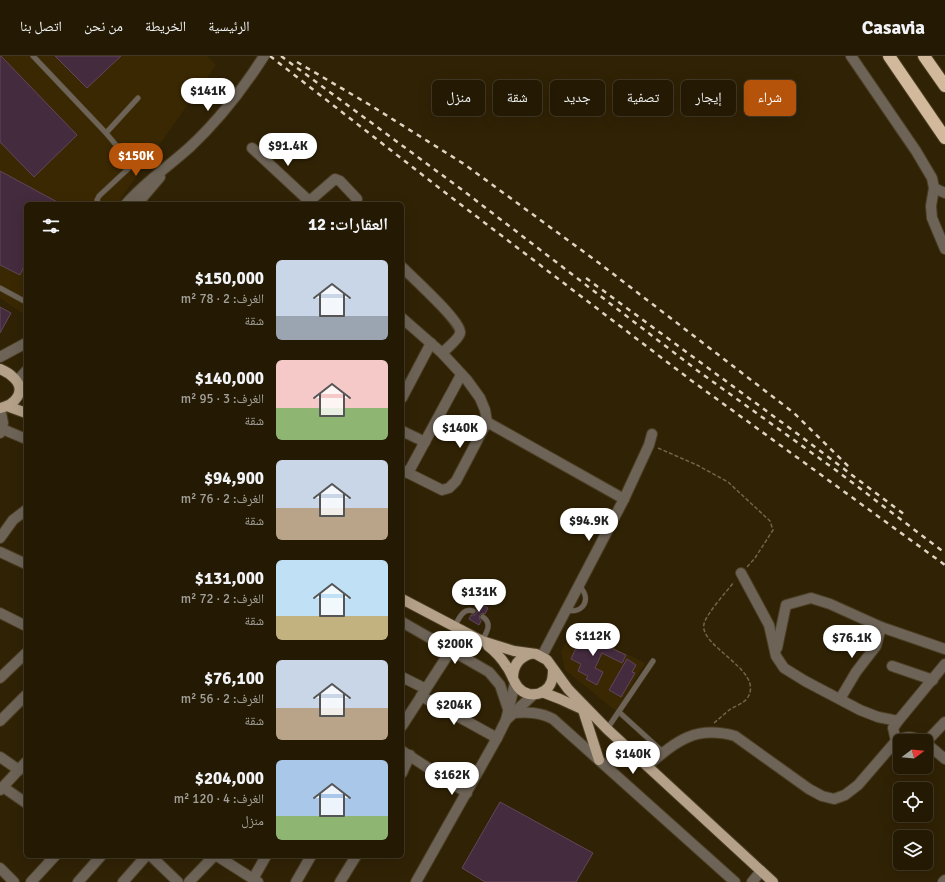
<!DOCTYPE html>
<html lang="ar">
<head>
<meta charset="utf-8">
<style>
	:root { --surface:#241a04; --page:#2c230e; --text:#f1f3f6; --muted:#a3a19a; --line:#413826; --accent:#b45309 }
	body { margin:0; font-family:Signika,"Noto Naskh Arabic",sans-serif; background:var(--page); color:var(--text); direction:rtl; height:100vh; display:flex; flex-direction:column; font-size:15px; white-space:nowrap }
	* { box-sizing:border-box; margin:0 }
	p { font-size:13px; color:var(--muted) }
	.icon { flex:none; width:22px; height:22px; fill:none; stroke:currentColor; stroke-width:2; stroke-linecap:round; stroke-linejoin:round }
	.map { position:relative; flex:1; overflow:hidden; direction:ltr }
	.side { position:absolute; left:24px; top:146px; width:380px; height:656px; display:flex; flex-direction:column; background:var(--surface); border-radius:6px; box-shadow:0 4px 16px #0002,0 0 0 1px var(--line); direction:rtl }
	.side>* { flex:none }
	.guide { position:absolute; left:416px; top:24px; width:380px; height:36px; direction:rtl; display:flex; gap:8px }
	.needle { width:26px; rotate:74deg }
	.fabs { position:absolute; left:893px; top:678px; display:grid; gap:8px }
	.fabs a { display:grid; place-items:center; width:40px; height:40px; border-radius:6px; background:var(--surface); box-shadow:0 4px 16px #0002,0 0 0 1px var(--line); font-size:20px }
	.price { position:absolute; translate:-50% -34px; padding:0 9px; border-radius:14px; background:#fff; color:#222; font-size:13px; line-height:26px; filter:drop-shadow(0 1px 2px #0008) }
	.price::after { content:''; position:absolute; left:50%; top:24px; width:12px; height:9px; margin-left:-6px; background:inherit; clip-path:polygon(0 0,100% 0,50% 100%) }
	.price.on { background:var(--accent); color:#fff }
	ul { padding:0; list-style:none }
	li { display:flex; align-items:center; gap:12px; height:100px; padding:0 16px }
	li span { display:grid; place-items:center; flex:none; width:112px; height:80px; border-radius:6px; color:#555 }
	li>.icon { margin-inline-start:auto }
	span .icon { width:48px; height:48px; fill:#fffc; stroke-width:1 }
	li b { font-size:17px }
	h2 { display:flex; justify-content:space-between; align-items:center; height:48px; padding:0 16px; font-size:17px }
	.chip { padding:0 14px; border-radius:6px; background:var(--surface); box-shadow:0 4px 16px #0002,0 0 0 1px var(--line); font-size:14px; line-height:36px }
	.chip.on { background:var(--accent); color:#fff }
	header { display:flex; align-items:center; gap:24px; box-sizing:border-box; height:56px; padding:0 20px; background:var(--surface); border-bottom:1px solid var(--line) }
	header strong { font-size:19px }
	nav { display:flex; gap:22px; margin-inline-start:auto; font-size:14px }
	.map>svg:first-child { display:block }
	.built { fill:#3a2802 }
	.building { fill:#442b3e; stroke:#62465b }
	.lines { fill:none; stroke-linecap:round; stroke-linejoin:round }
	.service-casing { stroke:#4c3f24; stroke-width:6 }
	.minor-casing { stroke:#4c3f24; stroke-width:12 }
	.tertiary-casing { stroke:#4c3f24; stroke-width:12 }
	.primary-casing { stroke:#4c3f24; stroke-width:12 }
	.motorway-casing { stroke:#4c3f24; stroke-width:14 }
	.path { stroke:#71644b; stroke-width:1.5; stroke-dasharray:4 2; stroke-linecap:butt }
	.service { stroke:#6d6357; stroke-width:5 }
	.minor { stroke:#6d6357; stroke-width:10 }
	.tertiary { stroke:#6d6357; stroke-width:10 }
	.primary { stroke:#b5a189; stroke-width:10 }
	.motorway { stroke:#d2b99c; stroke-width:12 }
	.rail { stroke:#ddd3c1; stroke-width:2.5; stroke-dasharray:5 5; stroke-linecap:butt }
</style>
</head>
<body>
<header>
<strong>Casavia</strong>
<nav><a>الرئيسية</a><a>الخريطة</a><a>من نحن</a><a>اتصل بنا</a></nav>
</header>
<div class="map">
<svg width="945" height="826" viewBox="0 0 945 826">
	<rect width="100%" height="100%" fill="#302205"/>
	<g class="built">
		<path d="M0,0H207L216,9L117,148H26V260L0,242Z"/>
		<path d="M573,572L645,607L616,655L565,614L561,596Z"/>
	</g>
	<g class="building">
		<path d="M0,0H1L77,79L34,121L0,86Z"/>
		<path d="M55,0H121L87,32Z"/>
		<path d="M0,115L61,148H26V206L20,219L0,209Z"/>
		<path d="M0,251L11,257L0,277Z"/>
		<path d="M477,546L488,552L485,558L482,557L480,559L479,562L481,565L479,569L469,563L471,559H475L477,556V553L475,551Z"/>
		<path d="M577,576L626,599L622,607L602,597L595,612L603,616L597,629L586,623L588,620L578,615L581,608L571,603L579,585L574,582Z"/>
		<path d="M627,603L636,609L632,616L635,617L621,641L609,634Z"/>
		<path d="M500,746L593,797L576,826H485L462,812Z"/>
	</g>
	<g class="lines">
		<g class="service-casing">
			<g id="service">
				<path d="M33,0L106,77"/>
				<path d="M99,148L97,144L99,140L129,112L131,107L106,77L138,42"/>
				<path d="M0,232L26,246"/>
				<path d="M567,554C584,558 592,542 579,530"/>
				<path d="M454,571C459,563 463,551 473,555"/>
				<path d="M482,585C486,577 493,568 483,561"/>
				<path d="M619,656L663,696"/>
				<path d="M607,673L653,605"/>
			</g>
		</g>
		<g class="minor-casing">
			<g id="minor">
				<path d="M851,0L916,95L932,122L934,132L931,150L932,162L945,193"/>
				<path d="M252,92L309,145"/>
				<path d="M934,132L945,137"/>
				<path d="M306,148L335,123L340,125L357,143"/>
				<path d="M402,211C411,220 463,267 460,277C459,283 446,293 442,297"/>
				<path d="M402,262L442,297L467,324L480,342L485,354L487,366L624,443"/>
				<path d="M402,342L431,287"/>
				<path d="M0,372L26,383"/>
				<path d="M402,375L425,386"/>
				<path d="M402,414L442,434L449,432L456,425L487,366"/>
				<path d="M408,417L461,319"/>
				<path d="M0,482L13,464L26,454"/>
				<path d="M0,496L26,508"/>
				<path d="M741,517L769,569L776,600L784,612L805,625L860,654L878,661L898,665"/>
				<path d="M402,566L489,616L500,629L508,653"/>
				<path d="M777,592L786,549L811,542L830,548L881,571L945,593"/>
				<path d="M542,600L624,443L649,389L652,378"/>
				<path d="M892,610L933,624"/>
				<path d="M402,621L426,633"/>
				<path d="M0,622L26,597"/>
				<path d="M421,640L497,682"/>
				<path d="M840,643L856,616L876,590L881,571"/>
				<path d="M512,657C527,656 540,656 553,663L735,826"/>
				<path d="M0,665L26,639"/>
				<path d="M402,670L451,594L461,574"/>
				<path d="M896,685L893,672L898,665L945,608"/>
				<path d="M926,686L945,666"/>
				<path d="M926,687L945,703"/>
				<path d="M402,695L467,737"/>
				<path d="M0,701L19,714"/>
				<path d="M647,710C677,685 695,669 735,680L809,733L822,740L834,743L845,739L858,729L896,685C906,680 912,680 922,685"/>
				<path d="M402,717L410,699"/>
				<path d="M3,731L26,747"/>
				<path d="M0,734L26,706"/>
				<path d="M151,800L178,826"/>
				<path d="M217,800L258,826"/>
				<path d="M0,812L14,826"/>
				<path d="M253,823L266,800"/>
				<path d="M31,826L55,800"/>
				<path d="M78,826L101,800"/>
				<path d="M123,826L146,800"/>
				<path d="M189,826L214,800"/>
				<path d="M296,826L311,800"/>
				<path d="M340,826L356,800"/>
				<path d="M752,826L761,815"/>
				<path d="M943,826L945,824"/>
			</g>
		</g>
		<g class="tertiary-casing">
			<g id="tertiary">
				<path d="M126,148C145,126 169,110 190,91C219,64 243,33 264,0"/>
				<path d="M137,148L160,121"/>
				<path d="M0,301L26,287"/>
				<path d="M17,325L26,315"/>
				<path d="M0,352L3,367L0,377"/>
				<path d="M0,557L26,570"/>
				<path d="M506,664L533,639"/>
				<path d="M416,826L497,682L506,664L515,627"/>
			</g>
		</g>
		<g class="primary-casing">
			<g id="primary">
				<path d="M0,313C5,315 10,318 14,322C27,335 15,349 0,352"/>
				<path d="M7,350L26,357"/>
				<path d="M402,543L482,585L514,595L536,598L547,604L568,633L607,673L773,826"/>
				<path d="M488,590C496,596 502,603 507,611C514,621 515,635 529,638C535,639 540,638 544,635C552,630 553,622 553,613"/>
				<path d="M513,622C513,610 518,602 530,598"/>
				<path d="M542,636L560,643L584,654"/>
				<path d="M583,654L599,704"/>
			</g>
		</g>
		<g class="motorway-casing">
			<g id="motorway">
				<path d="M889,0L945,82"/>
				<path d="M924,0L945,30"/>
			</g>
		</g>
		<g class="path">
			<path d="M658,392L697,409L728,426L770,465L773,474L755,502L747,511"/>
			<path d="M714,667C719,663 723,659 728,655C734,650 744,648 748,641C764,614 699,591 704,568C706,558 727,535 734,526"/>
		</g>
		<use href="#service" class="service"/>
		<use href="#minor" class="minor"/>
		<use href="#tertiary" class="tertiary"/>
		<use href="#primary" class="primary"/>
		<use href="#motorway" class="motorway"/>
		<g class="rail">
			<path d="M270,0L447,138L692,325L945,509"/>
			<path d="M281,0L461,133L698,315L837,415L945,497"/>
			<path d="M297,6L370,49L464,108L599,207L794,357L851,413"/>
			<path d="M586,222L799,379L905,459"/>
		</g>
	</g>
</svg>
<div class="fabs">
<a><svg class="needle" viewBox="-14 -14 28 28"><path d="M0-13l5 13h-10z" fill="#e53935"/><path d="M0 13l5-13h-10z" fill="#a3a19a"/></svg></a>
<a><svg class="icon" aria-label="locate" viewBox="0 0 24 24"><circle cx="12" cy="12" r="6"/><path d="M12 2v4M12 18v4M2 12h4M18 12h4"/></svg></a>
<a><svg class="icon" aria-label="layers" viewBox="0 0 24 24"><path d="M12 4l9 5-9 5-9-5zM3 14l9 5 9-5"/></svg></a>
</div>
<b class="price" style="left:208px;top:56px">$141K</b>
<b class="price" style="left:288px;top:111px">$91.4K</b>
<b class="price on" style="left:136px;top:121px">$150K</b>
<b class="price" style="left:460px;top:393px">$140K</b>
<b class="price" style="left:589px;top:486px">$94.9K</b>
<b class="price" style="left:479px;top:557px">$131K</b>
<b class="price" style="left:593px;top:601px">$112K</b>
<b class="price" style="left:852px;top:603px">$76.1K</b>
<b class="price" style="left:455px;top:609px">$200K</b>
<b class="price" style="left:454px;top:670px">$204K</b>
<b class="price" style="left:633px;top:719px">$140K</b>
<b class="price" style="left:452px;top:740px">$162K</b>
<div class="guide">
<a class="chip on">شراء</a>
<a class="chip">إيجار</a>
<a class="chip">تصفية</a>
<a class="chip">جديد</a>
<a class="chip">شقة</a>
<a class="chip">منزل</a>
</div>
<section class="side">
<h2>العقارات: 12<svg class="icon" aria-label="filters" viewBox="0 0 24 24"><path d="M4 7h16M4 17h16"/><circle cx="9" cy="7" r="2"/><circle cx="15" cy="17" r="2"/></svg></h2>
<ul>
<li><span style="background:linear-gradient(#c9d6e8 70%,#9aa5b1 0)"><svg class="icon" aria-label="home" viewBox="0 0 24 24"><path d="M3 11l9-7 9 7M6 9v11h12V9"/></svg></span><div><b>$150,000</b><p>الغرف: 2 · 78 m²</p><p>شقة</p></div></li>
<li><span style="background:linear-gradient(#f6c9c9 60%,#8fb573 0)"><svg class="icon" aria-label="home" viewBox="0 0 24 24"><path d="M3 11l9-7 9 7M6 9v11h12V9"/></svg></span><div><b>$140,000</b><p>الغرف: 3 · 95 m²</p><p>شقة</p></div></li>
<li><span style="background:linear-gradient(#c9d6e8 60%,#b9a48a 0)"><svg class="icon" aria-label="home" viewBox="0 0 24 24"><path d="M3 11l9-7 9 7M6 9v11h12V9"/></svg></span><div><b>$94,900</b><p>الغرف: 2 · 76 m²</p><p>شقة</p></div></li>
<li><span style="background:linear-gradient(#bfe0f5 70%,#c2b280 0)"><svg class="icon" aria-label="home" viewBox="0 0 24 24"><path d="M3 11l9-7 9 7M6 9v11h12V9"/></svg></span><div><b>$131,000</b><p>الغرف: 2 · 72 m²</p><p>شقة</p></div></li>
<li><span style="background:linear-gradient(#c9d6e8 60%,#b9a48a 0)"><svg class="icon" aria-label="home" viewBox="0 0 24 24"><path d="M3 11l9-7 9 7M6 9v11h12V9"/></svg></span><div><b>$76,100</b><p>الغرف: 2 · 56 m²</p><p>شقة</p></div></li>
<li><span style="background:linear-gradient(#a9c7e8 70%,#8fb573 0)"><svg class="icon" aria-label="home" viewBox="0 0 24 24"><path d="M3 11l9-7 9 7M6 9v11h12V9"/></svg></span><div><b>$204,000</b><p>الغرف: 4 · 120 m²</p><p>منزل</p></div></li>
</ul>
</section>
</div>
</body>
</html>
